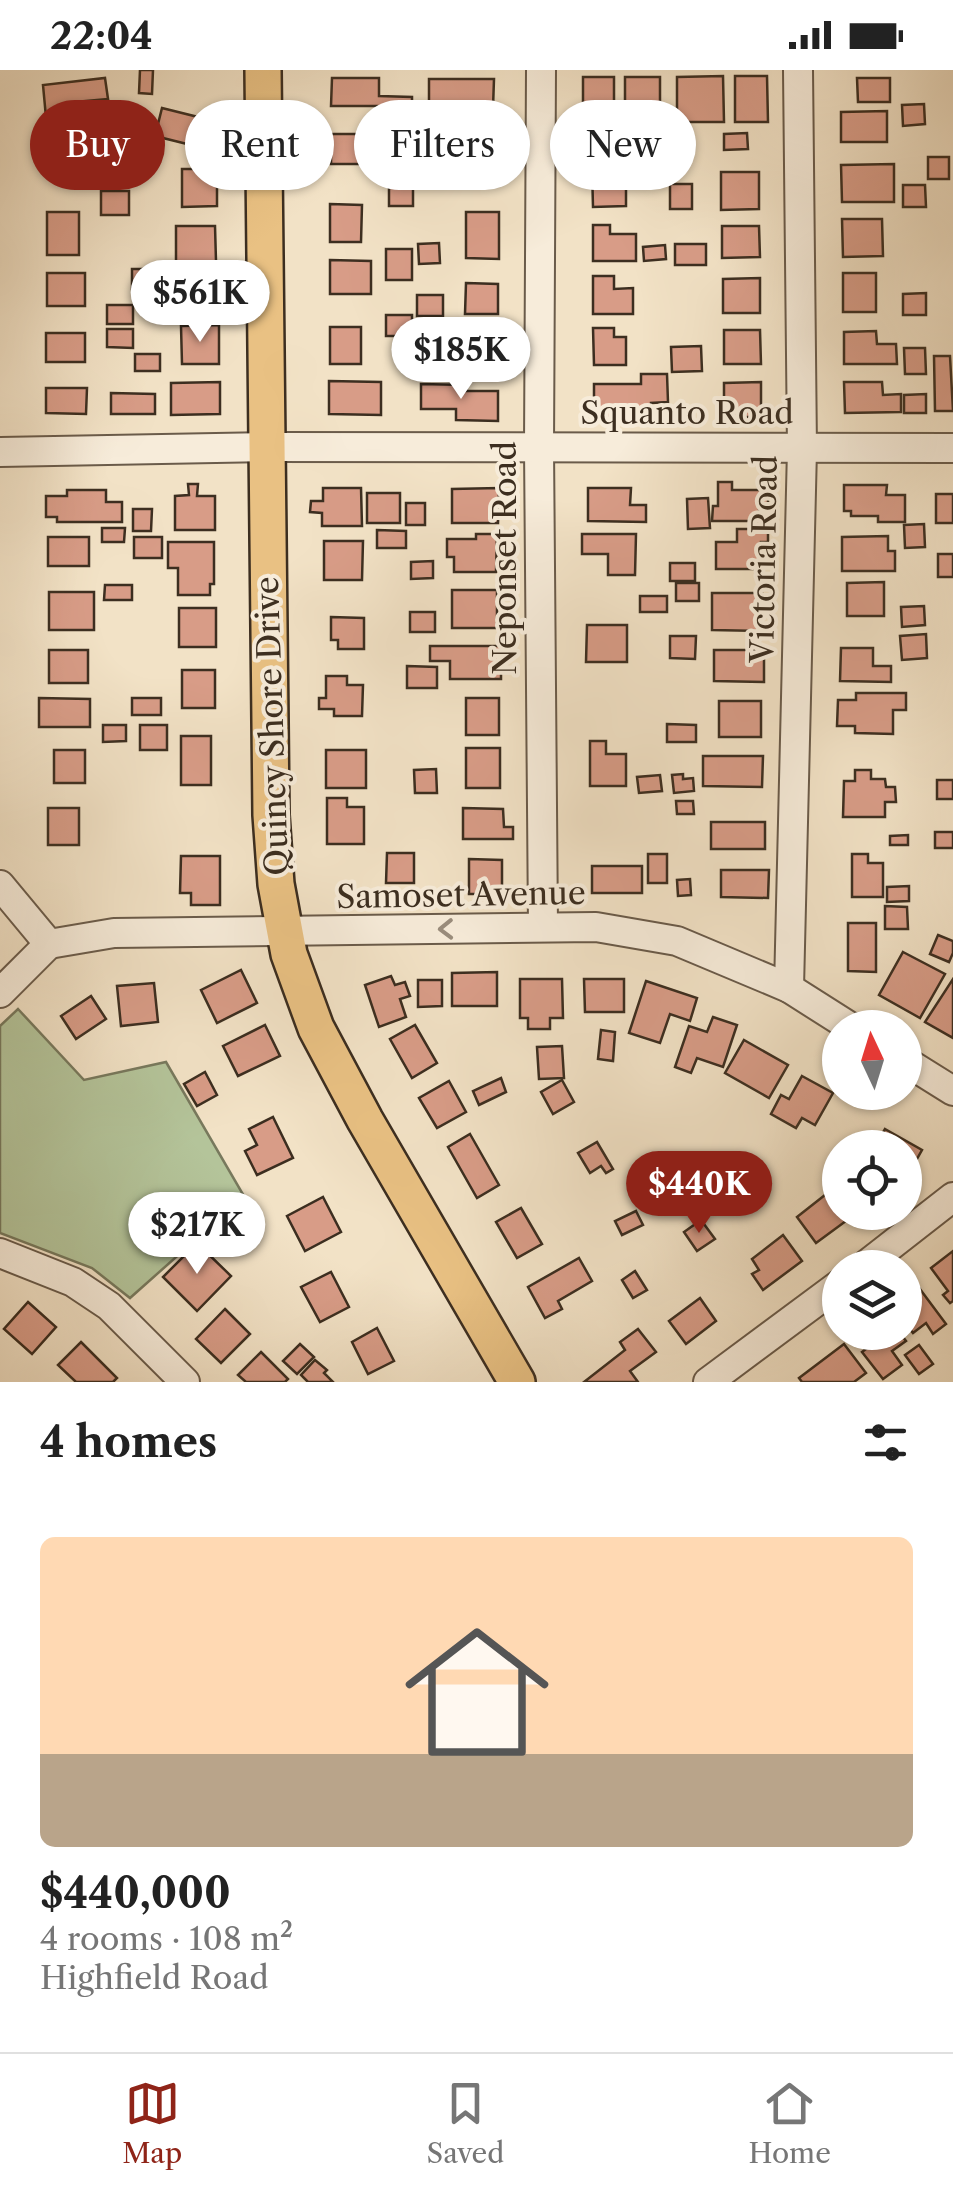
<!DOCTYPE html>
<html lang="en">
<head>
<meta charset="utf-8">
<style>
	:root { --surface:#fff; --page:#f6f6f6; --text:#222; --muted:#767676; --line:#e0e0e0; --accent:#8f2418 }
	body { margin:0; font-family:"Libre Caslon Text",serif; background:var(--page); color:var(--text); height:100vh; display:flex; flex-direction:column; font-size:38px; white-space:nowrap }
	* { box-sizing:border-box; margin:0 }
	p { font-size:32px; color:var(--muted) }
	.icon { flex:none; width:55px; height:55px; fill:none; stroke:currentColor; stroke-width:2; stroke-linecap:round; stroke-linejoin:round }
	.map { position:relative; height:1312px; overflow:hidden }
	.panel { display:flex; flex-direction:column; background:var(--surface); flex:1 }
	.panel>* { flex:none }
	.top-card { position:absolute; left:30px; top:30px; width:895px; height:90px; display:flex; gap:20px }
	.needle { width:65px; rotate:356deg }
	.fabs { position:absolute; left:822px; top:940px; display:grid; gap:20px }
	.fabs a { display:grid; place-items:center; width:100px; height:100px; border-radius:50%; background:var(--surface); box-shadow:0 2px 8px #0004; font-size:50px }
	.price { position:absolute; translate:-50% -85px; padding:0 22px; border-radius:35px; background:#fff; color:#222; font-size:32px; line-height:65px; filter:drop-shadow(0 2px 5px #0008) }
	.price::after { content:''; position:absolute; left:50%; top:60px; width:30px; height:22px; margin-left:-15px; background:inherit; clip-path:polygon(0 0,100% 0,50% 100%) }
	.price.selected { background:var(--accent); color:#fff }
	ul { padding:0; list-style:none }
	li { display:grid; align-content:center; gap:20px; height:530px; padding:0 40px }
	li span { display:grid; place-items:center; height:310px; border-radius:15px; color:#555 }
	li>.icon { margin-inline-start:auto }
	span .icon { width:180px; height:180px; fill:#fffc; stroke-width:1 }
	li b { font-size:42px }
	h2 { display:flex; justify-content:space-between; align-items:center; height:120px; padding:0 40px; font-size:42px }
	.chip { padding:0 35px; border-radius:45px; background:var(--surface); box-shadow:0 2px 8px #0004; font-size:35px; line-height:90px }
	.chip.selected { background:var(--accent); color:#fff }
	.status { display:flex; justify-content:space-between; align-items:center; height:70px; padding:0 50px; background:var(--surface); direction:ltr }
	.status svg { height:28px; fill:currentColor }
	.tabs { display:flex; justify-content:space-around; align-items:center; height:140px; border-top:2px solid var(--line); background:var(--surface); font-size:28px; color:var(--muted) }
	.tabs a { display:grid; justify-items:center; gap:5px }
	.tabs .selected { color:var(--accent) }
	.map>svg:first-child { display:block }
	.green { fill:#b4c49a; stroke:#78795d; stroke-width:2.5 }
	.building { fill:#d89c87; stroke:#3c2e20; stroke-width:2.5 }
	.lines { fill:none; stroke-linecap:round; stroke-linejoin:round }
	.minor-casing { stroke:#6a5b4a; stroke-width:32 }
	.major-casing { stroke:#3c2e20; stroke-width:40 }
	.minor { stroke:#f7ecda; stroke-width:28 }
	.major { stroke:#e9c183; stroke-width:35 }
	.oneway { stroke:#9a8d7d }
	.labels { text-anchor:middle; stroke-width:8; stroke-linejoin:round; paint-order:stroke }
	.street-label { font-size:32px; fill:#3c2e20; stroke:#f7ecda }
</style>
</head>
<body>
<div class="status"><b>22:04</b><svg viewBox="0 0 49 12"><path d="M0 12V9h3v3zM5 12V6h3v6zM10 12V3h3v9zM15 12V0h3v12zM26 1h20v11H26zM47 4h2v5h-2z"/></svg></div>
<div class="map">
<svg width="953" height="1312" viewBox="0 0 953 1312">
	<rect width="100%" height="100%" fill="#f2e2c6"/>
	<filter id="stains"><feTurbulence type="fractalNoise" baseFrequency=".002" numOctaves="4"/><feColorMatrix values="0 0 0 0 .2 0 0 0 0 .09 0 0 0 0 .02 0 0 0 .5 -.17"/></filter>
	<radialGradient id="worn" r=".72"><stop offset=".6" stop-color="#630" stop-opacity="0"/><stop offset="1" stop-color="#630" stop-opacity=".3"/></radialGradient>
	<path class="green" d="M18,939L84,1010L166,992L248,1133L220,1148L130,1228L92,1198L0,1163V956Z"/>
	<g class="building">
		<path d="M140,0H153L152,24L139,23Z"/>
		<path d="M723,6L724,52H677V7Z"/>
		<path d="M735,6H767L768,52H735Z"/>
		<rect x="583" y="7" width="31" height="50"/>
		<rect x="625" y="7" width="35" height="30"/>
		<path d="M105,8L108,29L76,32L78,54L47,58L43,15Z"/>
		<path d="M332,8H379V26L412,27V44H377V36H331Z"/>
		<path d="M857,8H890V32H858Z"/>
		<path d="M429,9H494L493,38H483V55H491V78H466V37H429Z"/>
		<path d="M924,34L925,54L903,56L902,35Z"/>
		<path d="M162,38L206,49L199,77L155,66Z"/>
		<path d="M887,41V72H841V42Z"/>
		<path d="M387,50H414V71H386Z"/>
		<path d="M747,63L748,79L724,80V64Z"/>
		<path d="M331,64H369L368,94H331Z"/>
		<rect x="594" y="66" width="27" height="21"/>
		<path d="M643,86L667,87V105L642,104Z"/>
		<rect x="928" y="87" width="21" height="22"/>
		<rect x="101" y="92" width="33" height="23"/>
		<path d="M894,94V132H842L841,95Z"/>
		<path d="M592,98H626V136L593,137Z"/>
		<path d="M182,99H217V136L182,137Z"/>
		<path d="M721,102H759V139L721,140Z"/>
		<rect x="389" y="111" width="24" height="25"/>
		<rect x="670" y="114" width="22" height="25"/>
		<path d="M903,115H925L926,137H903Z"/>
		<rect x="101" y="121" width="28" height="24"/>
		<path d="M330,134L362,135L361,172H330Z"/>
		<rect x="47" y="142" width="32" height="43"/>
		<path d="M466,142H499V189L466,188Z"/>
		<path d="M842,149H882L883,186L843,187Z"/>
		<path d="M593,155H610V164H636V191H593Z"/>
		<path d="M176,156H215L216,191L176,192Z"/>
		<path d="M722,156H759L760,187L722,188Z"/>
		<path d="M439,173L440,193L419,194L418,174Z"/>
		<rect x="675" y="174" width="31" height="21"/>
		<path d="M665,175L666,189L644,191L643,177Z"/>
		<rect x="386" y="179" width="26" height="31"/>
		<path d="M330,190L371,191V224H330Z"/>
		<rect x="132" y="199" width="29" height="20"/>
		<rect x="47" y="203" width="38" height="33"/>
		<rect x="843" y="203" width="33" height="39"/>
		<path d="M593,206H614V219L633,218V244H593Z"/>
		<path d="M760,208V243H723V209Z"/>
		<path d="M466,213L498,214V244H465Z"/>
		<path d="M926,223V245H903V224Z"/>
		<rect x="417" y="225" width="26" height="21"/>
		<rect x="107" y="235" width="26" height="19"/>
		<rect x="386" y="245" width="26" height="21"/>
		<path d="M219,255V294H182L181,256Z"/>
		<rect x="330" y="257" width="31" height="37"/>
		<path d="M593,258H614V267H626V295H594Z"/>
		<path d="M107,259H133V278L107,277Z"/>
		<path d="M724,260H760L761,294H724Z"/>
		<path d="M876,261L877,274H896L897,294H844V262Z"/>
		<rect x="46" y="263" width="39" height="29"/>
		<path d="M701,276L702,301L672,302L671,277Z"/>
		<path d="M904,278H925L926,304H905Z"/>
		<rect x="135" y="284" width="25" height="17"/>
		<path d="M934,286H950L953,341H935Z"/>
		<path d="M641,304H667L668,332L651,333V348L594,349V314H641Z"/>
		<path d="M329,311L381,312V345L329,344Z"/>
		<path d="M220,312V344L171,345V313Z"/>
		<path d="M761,312V347H724V313Z"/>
		<path d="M844,312H882L883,325L901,324V342L845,343Z"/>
		<path d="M421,314L466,315V321H498V351L456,350V339H421Z"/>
		<path d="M46,318H87L86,344L46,343Z"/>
		<path d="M111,323L155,324V344H111Z"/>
		<path d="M926,324V343H904V325Z"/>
		<path d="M718,412H732V420H768V440H759V451H712L713,436H718Z"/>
		<path d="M188,414H198L197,426H215V460H175V426L189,425Z"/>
		<path d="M844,415H887L886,425H905V452H878V446H851V441H844Z"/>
		<path d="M323,418H361L362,456H322V443L310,442L311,431H323Z"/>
		<path d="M499,418L498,453H452V419Z"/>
		<path d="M588,418H631L630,435H646V452L588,451Z"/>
		<path d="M67,420H106V432H122V452H57V447H46V426H67Z"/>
		<rect x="367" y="423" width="33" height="30"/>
		<rect x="936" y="424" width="17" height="29"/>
		<path d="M708,428L710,458L688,459L687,429Z"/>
		<rect x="406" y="433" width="19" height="22"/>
		<path d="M133,439H152L151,461H133Z"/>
		<path d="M924,454L925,477L905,478L904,455Z"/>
		<path d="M102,458H125L124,472H102Z"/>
		<path d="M737,459H768V472H761V499H716V472H737Z"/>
		<path d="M377,460L406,461V478H377Z"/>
		<path d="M476,464H497L496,502H454V487H447V469H476Z"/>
		<path d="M582,464H636L635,505H608V484H582Z"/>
		<path d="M888,466V481H895V501H842V467Z"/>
		<rect x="48" y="467" width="41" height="29"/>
		<rect x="134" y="467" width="28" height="21"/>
		<path d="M324,471H363L362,510H324Z"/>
		<path d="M168,472H214V514H210V525H178V498H168Z"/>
		<rect x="938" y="484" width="15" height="23"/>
		<path d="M433,491V508L411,509V492Z"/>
		<rect x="670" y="493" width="25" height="18"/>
		<path d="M884,512V546H847V513Z"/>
		<rect x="676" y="513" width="23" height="18"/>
		<path d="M105,515H132V530H104Z"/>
		<rect x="452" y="520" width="45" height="38"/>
		<rect x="49" y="522" width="45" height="38"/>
		<path d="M712,523H762V561L712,560Z"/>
		<rect x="640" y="526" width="27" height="16"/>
		<path d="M924,536L925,555L902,557L901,537Z"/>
		<rect x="179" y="538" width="37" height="39"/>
		<rect x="410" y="542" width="25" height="20"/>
		<path d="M331,547L364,548V579H338V570H331Z"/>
		<path d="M587,555H627V592H586Z"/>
		<path d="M926,564L927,588L902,590L900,566Z"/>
		<path d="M670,566H696L695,589L670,588Z"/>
		<path d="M430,576H501V609H450V591H430Z"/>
		<path d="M841,578H873V596H891V612L840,611Z"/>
		<rect x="49" y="580" width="39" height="33"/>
		<path d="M714,580H764V612L714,611Z"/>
		<path d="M407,596L437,597V618H407Z"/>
		<rect x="182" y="600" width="33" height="38"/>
		<path d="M326,606H347V615H363L362,646H334V639H319V628H326Z"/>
		<path d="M856,623H906V640H893V664L855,663V656H837L838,630H856Z"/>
		<path d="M39,628L90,629V657H39Z"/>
		<rect x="132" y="628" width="29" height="17"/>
		<rect x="466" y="628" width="33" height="37"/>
		<rect x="719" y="631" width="42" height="36"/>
		<path d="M667,654L696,655V672H667Z"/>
		<path d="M103,655H126V671L103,672Z"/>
		<rect x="140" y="655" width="27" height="25"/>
		<rect x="181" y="666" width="30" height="49"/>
		<path d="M590,671H606V684H626V716H590Z"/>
		<rect x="466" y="678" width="34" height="40"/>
		<rect x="54" y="680" width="31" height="33"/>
		<rect x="326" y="680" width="40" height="38"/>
		<path d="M703,686H763L762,717L703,716Z"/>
		<path d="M436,699L437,723H415L414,700Z"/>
		<path d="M855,700H871V709H885L886,717H895L896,732H885V747H843L844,711H855Z"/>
		<path d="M683,704V709L693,708L694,721L674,723L672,705Z"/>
		<path d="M660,705L662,721L639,723L637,707Z"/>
		<rect x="937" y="710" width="16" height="19"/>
		<path d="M327,728H347V737H364V774H327Z"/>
		<path d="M676,731H693L694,744H677Z"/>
		<rect x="48" y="738" width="31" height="37"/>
		<path d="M463,738L503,739L504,757H513V769H463Z"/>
		<rect x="711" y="752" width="54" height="27"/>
		<rect x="935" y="762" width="18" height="16"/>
		<path d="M908,765V775H890V766Z"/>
		<path d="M387,783H414V813H386Z"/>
		<rect x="648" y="784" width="19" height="29"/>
		<path d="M852,784H868V793H883V827H852Z"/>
		<path d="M181,786H220V835H191V823H180Z"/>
		<path d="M469,789L502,790V824H469Z"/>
		<rect x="592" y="796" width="50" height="27"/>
		<path d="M721,800H769L768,828L721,827Z"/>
		<path d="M690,809L691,825L678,826L677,810Z"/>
		<path d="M909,816V831L887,832V817Z"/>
		<path d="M885,836L907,837L908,859H885Z"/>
		<path d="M848,853H876V902L848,901Z"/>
		<path d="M938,865L953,871V883L949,892L930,884Z"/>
		<path d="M903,882L945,904L920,948L879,925Z"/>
		<path d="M241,900L257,933L217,953L201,920Z"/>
		<path d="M497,902V936H452V903Z"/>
		<path d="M391,906L395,915L405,912L410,926L400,929L406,947L379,957L365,915Z"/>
		<path d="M520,909H562L563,948H550V959H528V948H520Z"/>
		<path d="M584,909H624V942H585Z"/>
		<path d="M953,909V968L925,952Z"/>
		<path d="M418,910H442V936L418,937Z"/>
		<path d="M646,911L697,928L690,951L670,944L660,973L629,963Z"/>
		<path d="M154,913L158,952L121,956L117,916Z"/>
		<path d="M91,926L106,949L76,969L61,946Z"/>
		<path d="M713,947L737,955L723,997L697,988L691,1003L675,997L689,956L707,962Z"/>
		<path d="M265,955L280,986L238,1006L223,976Z"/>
		<path d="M415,955L437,993L412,1008L390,969Z"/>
		<path d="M601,960L615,962L613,991L598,989Z"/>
		<path d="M744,970L788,995L769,1028L725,1003Z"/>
		<path d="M562,976L564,1008L539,1009L537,977Z"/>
		<path d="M205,1002L217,1025L197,1036L184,1014Z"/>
		<path d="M802,1006L833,1023L815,1055L802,1048L796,1058L771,1044L781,1025L789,1029Z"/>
		<path d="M501,1008L506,1022L479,1035L473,1021Z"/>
		<path d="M562,1010L574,1032L553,1044L541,1022Z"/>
		<path d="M449,1011L466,1042L437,1058L419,1028Z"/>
		<path d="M273,1047L293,1088L257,1105L245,1081L257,1075L249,1059Z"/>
		<path d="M885,1059L922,1080L905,1110V1078H874Z"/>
		<path d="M470,1064L499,1115L477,1128L448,1077Z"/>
		<path d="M597,1072L613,1099L606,1103L601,1096L590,1103L578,1083Z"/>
		<path d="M830,1121L840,1134V1142H846L850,1148L816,1173L797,1147Z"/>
		<path d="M323,1127L341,1162L305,1181L287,1146Z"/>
		<path d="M521,1138L542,1174L517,1188L496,1152Z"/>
		<path d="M636,1141L643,1155L622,1165L615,1151Z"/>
		<path d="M701,1150L715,1169L697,1181L684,1162Z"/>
		<path d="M783,1165L802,1191L763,1220L752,1204L759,1200L752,1189Z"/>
		<path d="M197,1173L231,1206L197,1241L163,1207Z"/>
		<path d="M953,1181V1231L950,1233L943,1225L948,1221L931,1198Z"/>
		<path d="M579,1188L592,1211L558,1231L562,1239L545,1248L528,1217Z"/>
		<path d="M635,1201L647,1220L633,1228L622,1210Z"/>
		<path d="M331,1202L349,1237L320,1252L301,1217Z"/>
		<path d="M908,1203L946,1254L933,1264L926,1253L913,1263L905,1253V1205Z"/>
		<path d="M700,1228L716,1251L686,1274L669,1251Z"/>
		<path d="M28,1232L56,1257L32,1284L4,1259Z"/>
		<path d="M225,1239L250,1264L221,1293L196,1269Z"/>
		<path d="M377,1258L394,1291L368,1304L352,1272Z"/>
		<path d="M638,1259L656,1282L630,1301L638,1312H584L625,1280L620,1272Z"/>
		<path d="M860,1262H899L906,1271L892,1281L902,1295L883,1309L862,1282L870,1276Z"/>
		<path d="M81,1272L117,1308L113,1312H76L58,1295Z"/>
		<path d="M300,1274L314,1287L297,1304L283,1291Z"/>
		<path d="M844,1274L866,1303L854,1312H802L799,1308Z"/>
		<path d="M919,1275L933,1294L919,1304L905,1285Z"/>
		<path d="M261,1282L288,1309L285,1312H246L238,1305Z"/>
		<path d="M315,1290L327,1300L324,1303L333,1312H308L301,1305Z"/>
	</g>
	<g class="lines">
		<g class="minor-casing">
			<g id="minor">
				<path d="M541,0L539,377L543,856"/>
				<path d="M0,382L266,377L953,378"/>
				<path d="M0,815L49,874L114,863L596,857L677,871L789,918L852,958"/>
				<path d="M789,918L802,379L798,0"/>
				<path d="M0,923L49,874"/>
				<path d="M905,991L953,1021"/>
				<path d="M0,1183L73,1212L109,1236L185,1312"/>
				<path d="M862,1198L953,1127"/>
				<path d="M708,1312L840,1214"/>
			</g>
		</g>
		<g class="major-casing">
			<path id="major" d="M263,0L271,745L276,814L289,884L316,958L365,1050L517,1312"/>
		</g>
		<use href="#minor" class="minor"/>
		<use href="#major" class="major"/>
	</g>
	<defs><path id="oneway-chevron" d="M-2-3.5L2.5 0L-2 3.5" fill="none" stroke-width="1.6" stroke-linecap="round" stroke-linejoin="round" transform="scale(2.5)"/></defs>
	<use class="oneway" href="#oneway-chevron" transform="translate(446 859) rotate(179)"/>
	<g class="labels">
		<g class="street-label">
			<text x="687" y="354">Squanto Road</text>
			<text transform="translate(505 488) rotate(-90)" y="11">Neponset Road</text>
			<text transform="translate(764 489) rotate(-89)" y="11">Victoria Road</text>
			<text transform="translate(272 656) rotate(-92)" y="11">Quincy Shore Drive</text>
			<text transform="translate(461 825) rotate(-1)" y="11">Samoset Avenue</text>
		</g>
	</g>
	<rect width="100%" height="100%" filter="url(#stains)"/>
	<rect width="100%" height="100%" fill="url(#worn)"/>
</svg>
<div class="fabs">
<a><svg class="needle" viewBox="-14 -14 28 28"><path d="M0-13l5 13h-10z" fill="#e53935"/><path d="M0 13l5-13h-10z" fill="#767676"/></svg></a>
<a><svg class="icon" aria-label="locate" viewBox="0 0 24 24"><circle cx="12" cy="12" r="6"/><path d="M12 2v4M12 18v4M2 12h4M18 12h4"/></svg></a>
<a><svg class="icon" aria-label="layers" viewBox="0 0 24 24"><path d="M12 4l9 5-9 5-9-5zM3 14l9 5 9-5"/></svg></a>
</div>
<b class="price" style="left:200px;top:275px">$561K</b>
<b class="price" style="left:461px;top:332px">$185K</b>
<b class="price selected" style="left:699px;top:1166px">$440K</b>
<b class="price" style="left:197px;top:1207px">$217K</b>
<div class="top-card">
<a class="chip selected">Buy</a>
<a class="chip">Rent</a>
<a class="chip">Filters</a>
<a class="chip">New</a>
</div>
</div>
<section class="panel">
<h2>4 homes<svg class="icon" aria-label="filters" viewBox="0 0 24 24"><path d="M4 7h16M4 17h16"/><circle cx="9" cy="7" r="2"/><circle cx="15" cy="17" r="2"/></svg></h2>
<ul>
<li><span style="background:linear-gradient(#ffd9b3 70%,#b9a48a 0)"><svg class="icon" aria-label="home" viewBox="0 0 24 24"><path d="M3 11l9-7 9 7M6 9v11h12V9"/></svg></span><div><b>$440,000</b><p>4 rooms · 108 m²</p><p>Highfield Road</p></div></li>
</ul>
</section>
<nav class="tabs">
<a class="selected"><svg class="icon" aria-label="map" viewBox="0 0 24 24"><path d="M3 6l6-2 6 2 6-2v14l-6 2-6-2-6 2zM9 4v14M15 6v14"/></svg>Map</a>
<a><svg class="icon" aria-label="saved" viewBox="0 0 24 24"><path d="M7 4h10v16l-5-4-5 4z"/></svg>Saved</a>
<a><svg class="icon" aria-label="home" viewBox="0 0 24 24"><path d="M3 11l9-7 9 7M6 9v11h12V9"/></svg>Home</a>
</nav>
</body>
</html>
